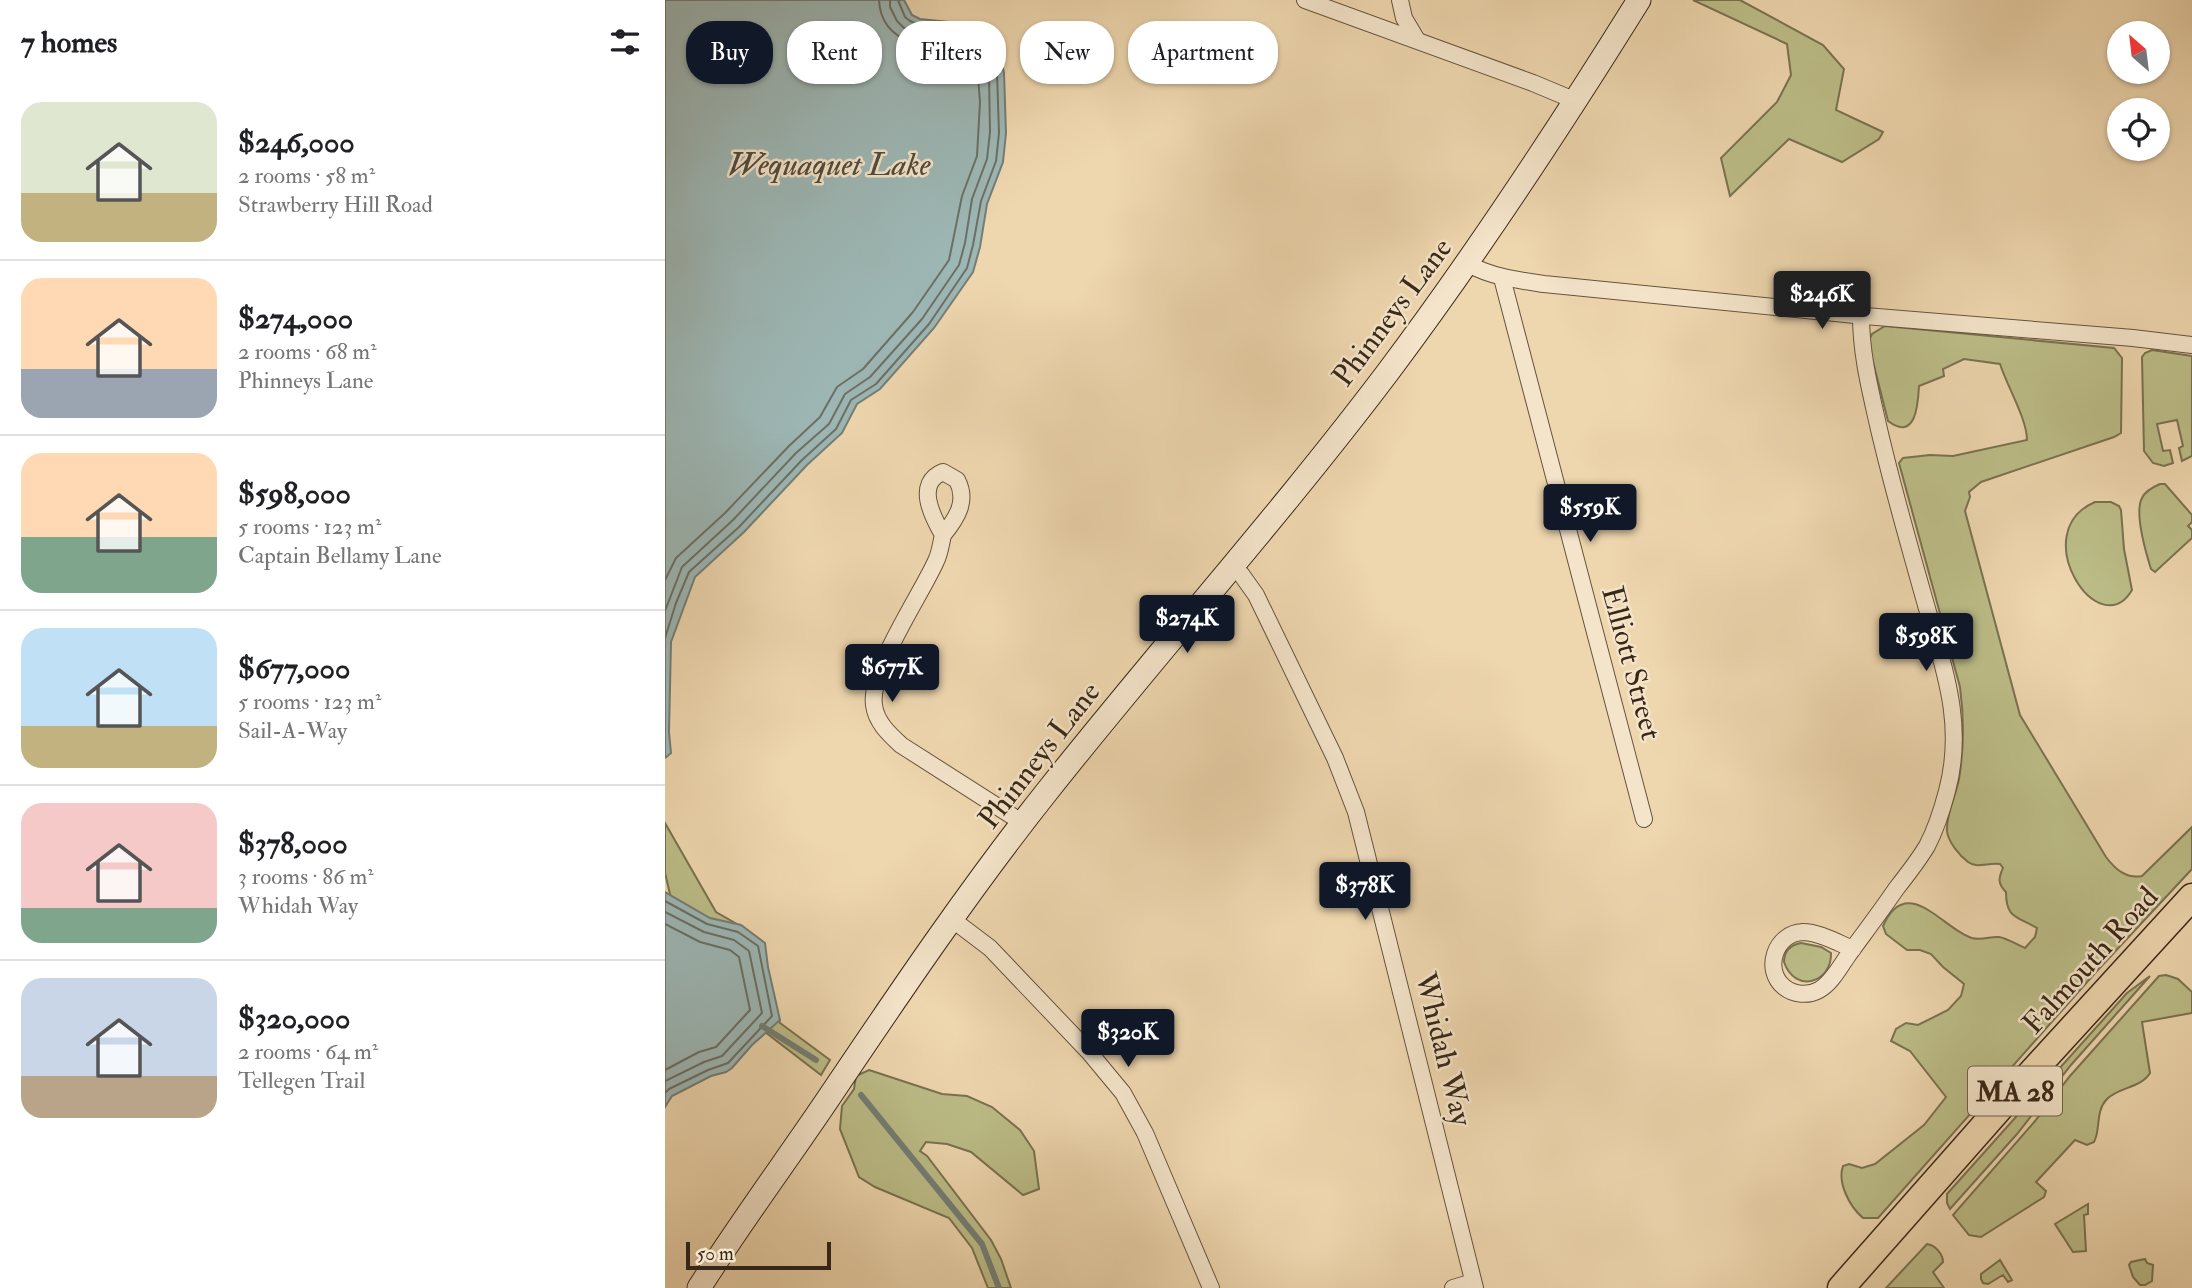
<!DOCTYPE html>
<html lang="en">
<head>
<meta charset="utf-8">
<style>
	:root { --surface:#fff; --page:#f2f2f2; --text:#202124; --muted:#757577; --line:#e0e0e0; --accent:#111827 }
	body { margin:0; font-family:"IM FELL Double Pica",serif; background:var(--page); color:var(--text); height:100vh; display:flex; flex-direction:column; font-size:26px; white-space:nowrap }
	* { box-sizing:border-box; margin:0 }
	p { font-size:23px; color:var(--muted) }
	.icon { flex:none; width:38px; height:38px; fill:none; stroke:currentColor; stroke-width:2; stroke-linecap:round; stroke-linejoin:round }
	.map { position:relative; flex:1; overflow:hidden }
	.side { display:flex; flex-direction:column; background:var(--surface); width:665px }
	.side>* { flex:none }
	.hud { position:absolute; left:21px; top:21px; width:665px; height:63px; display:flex; gap:14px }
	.needle { width:46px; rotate:332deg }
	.controls { position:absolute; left:1442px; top:21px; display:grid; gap:14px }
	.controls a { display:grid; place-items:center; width:63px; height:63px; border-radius:50%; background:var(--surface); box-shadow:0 2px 5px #0004; font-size:35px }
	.scale { position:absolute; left:21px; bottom:18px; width:145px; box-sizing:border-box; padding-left:7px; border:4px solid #392818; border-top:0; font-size:19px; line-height:24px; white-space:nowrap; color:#392818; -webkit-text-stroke:5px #f4e4ca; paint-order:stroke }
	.price { position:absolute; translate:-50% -60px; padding:0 16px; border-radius:7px; background:var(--accent); color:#fff; font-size:23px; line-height:46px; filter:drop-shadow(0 2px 4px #0008) }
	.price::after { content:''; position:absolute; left:50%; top:42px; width:21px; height:16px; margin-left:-10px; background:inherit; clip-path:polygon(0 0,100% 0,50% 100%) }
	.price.active { background:#222; color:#fff }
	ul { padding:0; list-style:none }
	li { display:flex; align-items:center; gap:21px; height:175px; padding:0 21px }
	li+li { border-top:2px solid var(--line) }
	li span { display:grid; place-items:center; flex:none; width:196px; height:140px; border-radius:21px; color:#555 }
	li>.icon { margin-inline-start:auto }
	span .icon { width:84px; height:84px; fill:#fffc; stroke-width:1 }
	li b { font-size:30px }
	h2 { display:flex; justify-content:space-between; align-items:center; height:84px; padding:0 21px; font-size:30px }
	.tag { padding:0 24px; border-radius:28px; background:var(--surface); box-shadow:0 2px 5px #0004; font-size:24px; line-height:63px }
	.tag.active { background:var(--accent); color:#fff }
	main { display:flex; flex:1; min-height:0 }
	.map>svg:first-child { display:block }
	.green { fill:#bcbd88; stroke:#7a7250; stroke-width:2 }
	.water { fill:#9db7b5; stroke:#757e76; stroke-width:2 }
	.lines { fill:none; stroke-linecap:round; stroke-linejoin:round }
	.shore { stroke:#6b7066; stroke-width:2 }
	.stream { stroke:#757e76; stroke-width:6 }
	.minor-casing { stroke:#66543e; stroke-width:18 }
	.secondary-casing { stroke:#392818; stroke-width:25 }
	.primary-casing { stroke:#392818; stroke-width:29 }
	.minor { stroke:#f4e4ca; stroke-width:16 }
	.secondary { stroke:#f4e4ca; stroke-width:23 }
	.primary { stroke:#eed6ae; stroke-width:26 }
	.labels { text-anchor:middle; stroke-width:5; stroke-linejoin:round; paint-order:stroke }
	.shield { fill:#f4e4ca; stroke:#71604d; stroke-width:2 }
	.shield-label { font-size:28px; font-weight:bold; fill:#392818 }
	.street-label { font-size:30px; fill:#392818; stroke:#f4e4ca }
	.water-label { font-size:32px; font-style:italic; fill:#524c3f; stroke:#f4e4ca }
</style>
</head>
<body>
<main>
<section class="side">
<h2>7 homes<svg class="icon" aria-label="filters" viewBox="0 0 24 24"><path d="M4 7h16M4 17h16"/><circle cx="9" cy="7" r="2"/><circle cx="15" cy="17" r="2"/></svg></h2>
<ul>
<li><span style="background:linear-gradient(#dfe7d0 65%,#c2b280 0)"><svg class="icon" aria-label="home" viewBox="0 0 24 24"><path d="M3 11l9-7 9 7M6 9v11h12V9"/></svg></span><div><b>$246,000</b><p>2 rooms · 58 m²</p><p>Strawberry Hill Road</p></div></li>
<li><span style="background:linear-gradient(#ffd9b3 65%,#9aa5b1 0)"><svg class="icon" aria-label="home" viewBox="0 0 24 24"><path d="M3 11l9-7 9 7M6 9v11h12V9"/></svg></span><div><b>$274,000</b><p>2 rooms · 68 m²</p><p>Phinneys Lane</p></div></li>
<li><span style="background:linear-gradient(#ffd9b3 60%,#7fa58c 0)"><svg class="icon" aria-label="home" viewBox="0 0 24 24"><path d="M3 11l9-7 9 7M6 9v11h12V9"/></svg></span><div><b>$598,000</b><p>5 rooms · 123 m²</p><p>Captain Bellamy Lane</p></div></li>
<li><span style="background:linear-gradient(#bfe0f5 70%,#c2b280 0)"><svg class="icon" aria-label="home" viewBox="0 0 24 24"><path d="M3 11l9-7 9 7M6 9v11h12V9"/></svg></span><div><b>$677,000</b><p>5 rooms · 123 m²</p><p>Sail-A-Way</p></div></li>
<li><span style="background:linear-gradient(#f6c9c9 75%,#7fa58c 0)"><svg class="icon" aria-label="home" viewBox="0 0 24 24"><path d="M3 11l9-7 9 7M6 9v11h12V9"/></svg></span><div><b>$378,000</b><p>3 rooms · 86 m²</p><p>Whidah Way</p></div></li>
<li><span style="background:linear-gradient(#c9d6e8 70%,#b9a48a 0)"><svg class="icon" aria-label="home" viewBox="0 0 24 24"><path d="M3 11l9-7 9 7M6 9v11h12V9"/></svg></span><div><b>$320,000</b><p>2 rooms · 64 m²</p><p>Tellegen Trail</p></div></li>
</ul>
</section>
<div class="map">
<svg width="1527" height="1288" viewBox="0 0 1527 1288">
	<rect width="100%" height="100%" fill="#eed6ae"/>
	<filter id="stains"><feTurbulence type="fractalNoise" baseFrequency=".00286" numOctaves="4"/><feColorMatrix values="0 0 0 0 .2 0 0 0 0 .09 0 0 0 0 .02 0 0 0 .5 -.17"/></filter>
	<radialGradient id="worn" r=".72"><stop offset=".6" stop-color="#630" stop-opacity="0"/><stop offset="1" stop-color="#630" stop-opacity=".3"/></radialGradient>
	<g class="green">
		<path d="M1028,0H1075L1158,45L1179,69L1171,110L1218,132L1214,139L1177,162L1124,139L1065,196L1056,158L1112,102L1126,75L1122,44Z"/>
		<path d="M1220,326L1449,348L1457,358L1456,433L1449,437L1316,482L1304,492L1305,497L1300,511L1355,715L1441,857C1450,869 1461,879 1477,876L1527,827V869L1431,972L1213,1218H1198C1185,1207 1172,1183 1178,1166L1184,1164L1197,1168L1210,1164L1259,1125L1281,1097L1245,1051L1226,1041L1231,1029L1241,1023L1253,1025L1283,1010L1296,996L1299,984L1278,967L1266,954L1255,950H1242L1221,934L1218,926C1242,872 1279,930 1307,938C1317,941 1326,936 1334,937C1342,938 1352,945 1360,948L1370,937L1372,928C1351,916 1341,918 1341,892C1333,884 1333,879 1338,868L1335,864C1324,862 1312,869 1303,862C1295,856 1283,842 1282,831C1281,814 1291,795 1294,779C1299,749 1299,717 1295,687L1234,463L1238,458L1265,455L1288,456L1362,440C1362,419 1342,386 1335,364L1299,359L1278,369L1279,376L1254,386C1253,404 1251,442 1223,421L1203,342L1207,334Z"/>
		<path d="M1487,350L1527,356V456L1517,461L1514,448L1518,446L1512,420L1492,424L1498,451L1505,450L1508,463L1499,466L1488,463L1479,451L1477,357L1480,353Z"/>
		<path d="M1495,484H1500L1527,515V522L1523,526L1527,530V538L1490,572L1486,569C1481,553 1469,513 1477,498C1480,491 1488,487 1495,484Z"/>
		<path d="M1430,502H1446L1454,506L1456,510L1459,549L1467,590C1434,646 1360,532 1430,502Z"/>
		<path d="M0,823L51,912L77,927L98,960L115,1023L165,1060L156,1075L100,1032L15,919L5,894L0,873Z"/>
		<path d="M1136,943L1156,947L1166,953C1167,983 1130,994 1119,962C1119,951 1125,945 1136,943Z"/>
		<path d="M1501,975L1513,979L1527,992V1013L1477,1022L1485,1073C1476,1088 1454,1087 1442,1099C1430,1111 1436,1129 1429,1142L1422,1145L1410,1140L1371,1182L1381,1191L1379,1197L1316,1237L1304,1235L1288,1215L1370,1121L1405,1076L1494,976Z"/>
		<path d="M1485,976L1406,1065L1352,1134L1285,1209L1282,1203V1194L1462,993Z"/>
		<path d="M204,1070L277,1094L302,1096L327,1107L355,1130L369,1151L374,1189L358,1195L306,1152L282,1144L261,1142L255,1151L262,1156L326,1240L336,1259L346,1288H323L307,1248L284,1218L210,1187L194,1177L175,1129L177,1106L189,1089L191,1076Z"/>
		<path d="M1423,1204V1214L1419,1215L1421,1251L1408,1252L1390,1224Z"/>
		<path d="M1262,1244C1270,1245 1278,1254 1278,1262L1268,1272L1279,1288H1221Z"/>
		<path d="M1480,1259L1482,1263L1488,1265L1487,1281L1480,1285H1475L1468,1277L1464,1265L1466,1262Z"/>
		<path d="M1335,1260L1347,1280L1343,1282L1338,1275L1323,1284L1318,1283L1316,1279V1274Z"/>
	</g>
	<g class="water">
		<path d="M0,0H239L247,15L255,19L294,23L312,22L330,35L339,73L341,133L338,162L322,204L315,247L308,272L269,328L215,389L192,404L177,433L142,465L79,532L30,577L6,642L4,732L6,753L0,758Z"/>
		<path d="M0,892L45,918L76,925L100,943L103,967L115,1020L87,1045L67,1068L61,1072L46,1076L7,1096L0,1107Z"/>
	</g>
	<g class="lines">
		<g class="shore">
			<path d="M0,580L11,558L60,513L124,446L155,417L172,387L198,369L248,312L284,260L297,196L312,156L315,102L313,77L307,52L304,49C268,51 216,46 214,0"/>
			<path d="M0,611L17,567L68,520L131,453L164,424L180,394L205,377L257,319L294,265L300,243L307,199L322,159L325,132L324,76L316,46L307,39L272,37L251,34L240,29L232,21L225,7V0"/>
			<path d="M0,638L11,603L24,572L74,527L137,460L171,429L186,400L211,384L264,324L302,268L308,245L316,201L331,161L334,133L332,74L324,40L310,30L274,29L254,25L245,21L240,17L233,0"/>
			<path d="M0,901L42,924L73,932L93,946L107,1016L63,1063L43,1070L4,1089L0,1093"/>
			<path d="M0,912L39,932L69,940L84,951L97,1013L57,1056L39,1062L0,1081"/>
			<path d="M0,924L35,942L65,950L74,957L85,1010L51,1047L34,1052L0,1070"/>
		</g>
		<g class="stream">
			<path d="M97,1026L151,1060"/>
			<path d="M196,1095L317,1244L334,1288"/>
		</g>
		<g class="minor-casing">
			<g id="minor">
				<path d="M640,0L868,83L911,101"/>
				<path d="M735,0L739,18L752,40"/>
				<path d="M803,264C827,277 852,280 879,284L1200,316L1468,338L1527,345"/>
				<path d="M837,278L979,819"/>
				<path d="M278,535C292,518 303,501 292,480L278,472C250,483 267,516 278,535C276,543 275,553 271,561C256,595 204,670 209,705C211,722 224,734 236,745L358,823"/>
				<path d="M567,566L576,574L591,595L670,758L691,812L810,1288"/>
				<path d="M288,920L325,948L424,1052L458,1093L480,1133L546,1288"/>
				<path d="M1188,949C1173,943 1154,932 1138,932C1110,933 1098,970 1119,987C1129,995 1143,996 1154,990C1167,983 1176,965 1184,954C1200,932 1216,911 1231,889C1242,875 1253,861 1262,846C1271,829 1277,810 1282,791C1300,724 1279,669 1261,605C1244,545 1227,486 1213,425C1205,389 1196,354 1196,316"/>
				<path d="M788,1288L808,1282"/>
			</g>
		</g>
		<g class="secondary-casing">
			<path id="secondary" d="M34,1288C75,1223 122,1160 165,1096C235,992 306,887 384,789C495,649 615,515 723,372C813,252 895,127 974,0"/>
		</g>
		<g class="primary-casing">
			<path id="primary" d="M1176,1288L1356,1084L1527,897"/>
		</g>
		<use href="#minor" class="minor"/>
		<use href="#secondary" class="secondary"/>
		<use href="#primary" class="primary"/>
	</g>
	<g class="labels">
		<rect class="shield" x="1303" y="1066.5" width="94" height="49" rx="5"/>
		<g class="shield-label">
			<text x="1350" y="1101">MA 28</text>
		</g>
		<g class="street-label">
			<text transform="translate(727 312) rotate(-53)" y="10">Phinneys Lane</text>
			<text transform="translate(967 663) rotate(75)" y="10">Elliott Street</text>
			<text transform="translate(374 755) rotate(-52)" y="10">Phinneys Lane</text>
			<text transform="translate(1425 960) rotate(-48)" y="10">Falmouth Road</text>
			<text transform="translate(779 1049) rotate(76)" y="10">Whidah Way</text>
		</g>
		<g class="water-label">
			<text x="164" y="175">Wequaquet Lake</text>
		</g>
	</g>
	<rect width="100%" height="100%" filter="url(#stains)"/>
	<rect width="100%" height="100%" fill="url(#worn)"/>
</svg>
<div class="controls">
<a><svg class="needle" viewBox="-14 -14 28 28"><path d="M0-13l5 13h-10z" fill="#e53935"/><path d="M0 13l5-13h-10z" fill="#757577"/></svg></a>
<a><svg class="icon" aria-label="locate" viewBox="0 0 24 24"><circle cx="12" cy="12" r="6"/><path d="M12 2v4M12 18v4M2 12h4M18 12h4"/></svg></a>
</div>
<div class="scale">50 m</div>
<b class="price active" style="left:1157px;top:331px">$246K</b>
<b class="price" style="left:925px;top:544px">$559K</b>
<b class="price" style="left:522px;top:655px">$274K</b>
<b class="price" style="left:1261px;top:673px">$598K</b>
<b class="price" style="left:227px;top:704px">$677K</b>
<b class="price" style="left:700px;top:922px">$378K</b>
<b class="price" style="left:463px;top:1069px">$320K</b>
<div class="hud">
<a class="tag active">Buy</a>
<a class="tag">Rent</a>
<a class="tag">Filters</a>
<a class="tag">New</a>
<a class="tag">Apartment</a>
</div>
</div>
</main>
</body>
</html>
